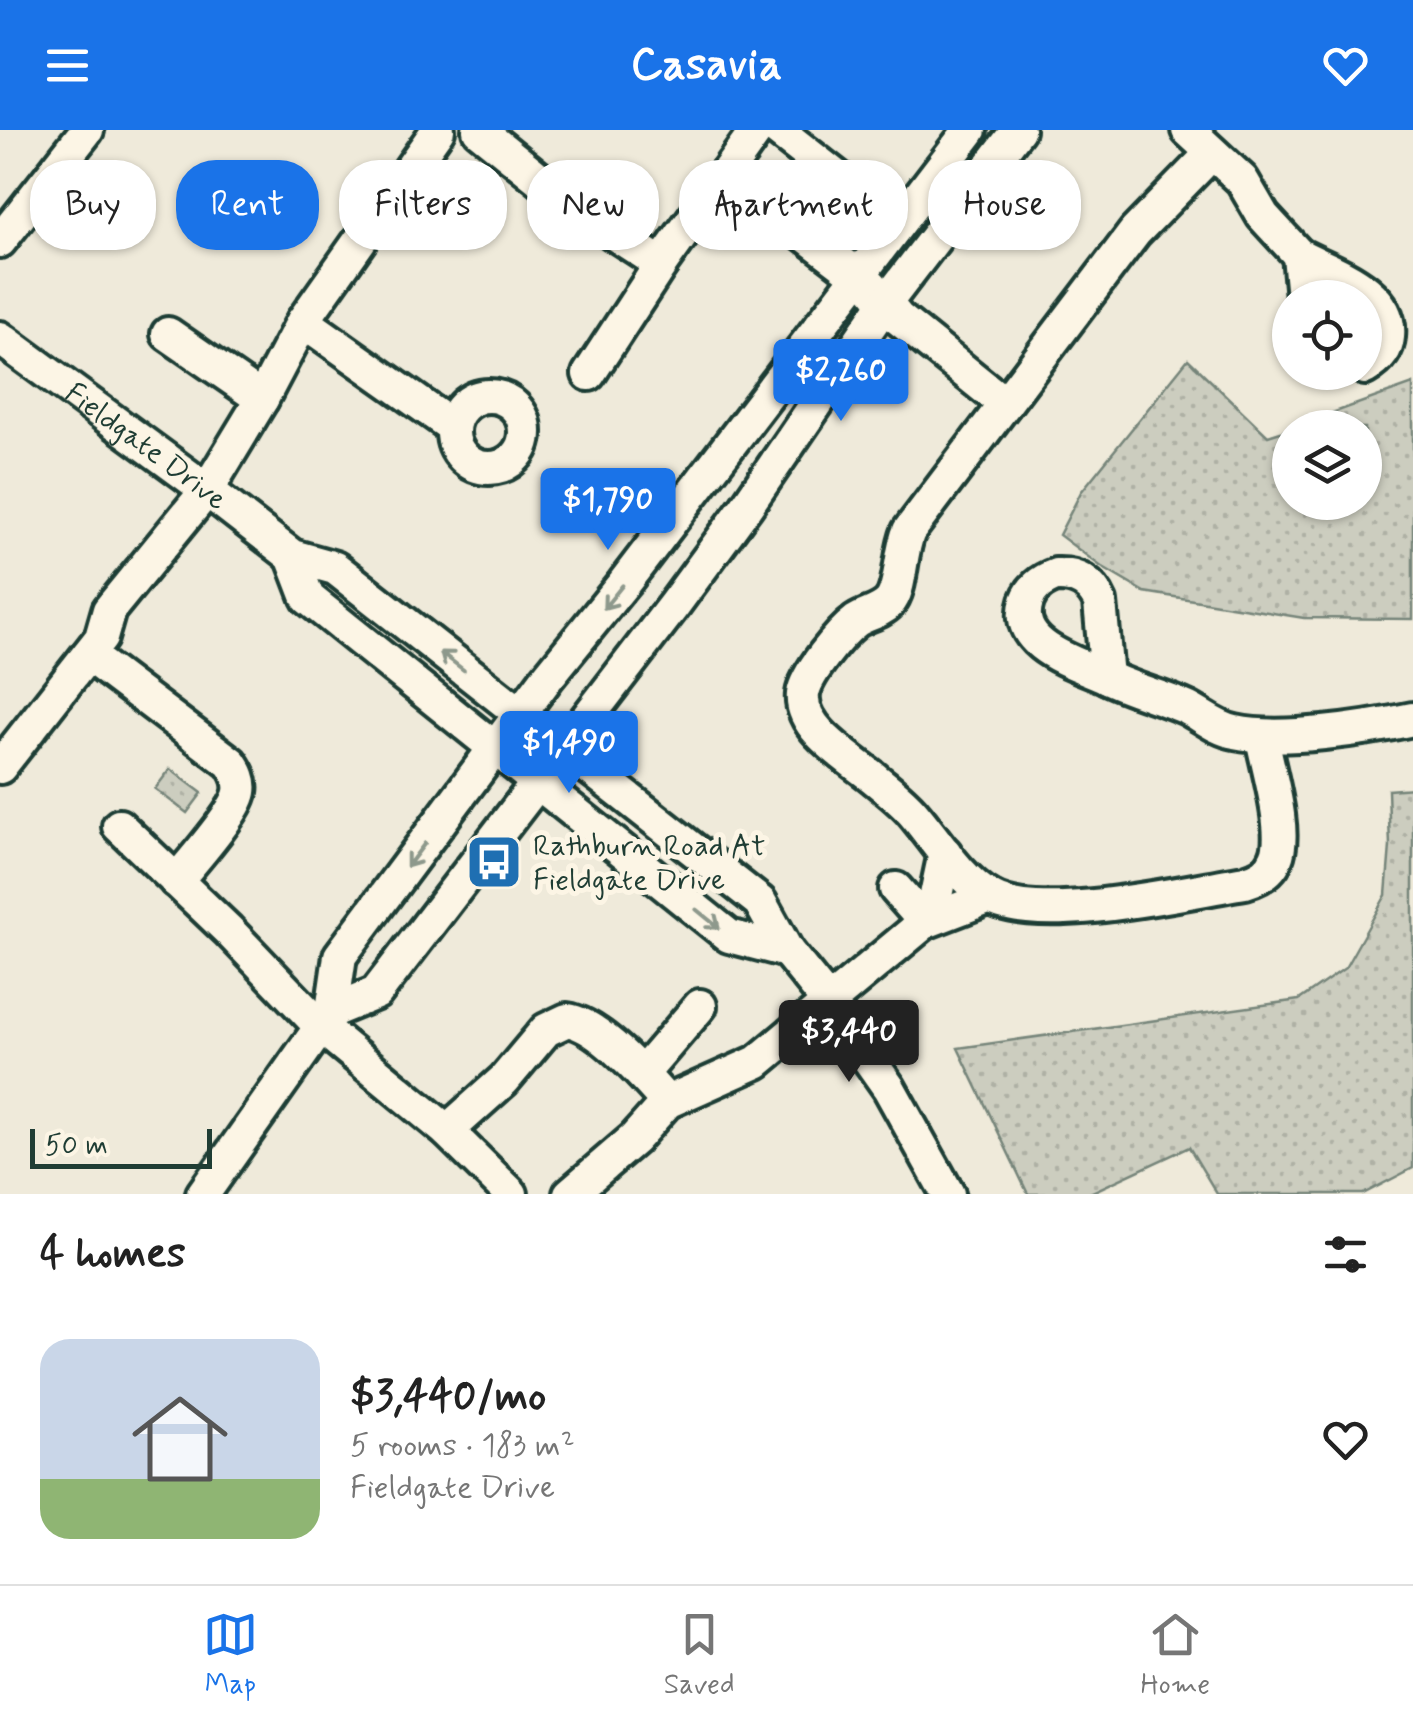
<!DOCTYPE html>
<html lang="en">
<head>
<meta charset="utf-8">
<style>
	:root { --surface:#fff; --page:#f2f2f2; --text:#222; --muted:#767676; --line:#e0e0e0; --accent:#1a73e8 }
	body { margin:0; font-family:Mynerve,sans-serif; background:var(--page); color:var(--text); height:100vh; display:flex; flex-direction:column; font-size:38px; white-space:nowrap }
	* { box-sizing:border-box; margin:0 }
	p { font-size:32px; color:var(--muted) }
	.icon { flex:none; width:55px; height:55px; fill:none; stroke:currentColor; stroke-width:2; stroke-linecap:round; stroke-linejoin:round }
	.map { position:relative; height:1064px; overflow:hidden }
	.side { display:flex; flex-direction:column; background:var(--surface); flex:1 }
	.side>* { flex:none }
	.banner { position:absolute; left:30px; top:30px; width:1355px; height:90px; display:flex; gap:20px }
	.buttons { position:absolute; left:1272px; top:150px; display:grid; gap:20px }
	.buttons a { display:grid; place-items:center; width:110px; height:110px; border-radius:50%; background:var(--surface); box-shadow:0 2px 8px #0004; font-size:50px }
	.scale { position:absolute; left:30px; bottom:25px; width:182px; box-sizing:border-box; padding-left:10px; border:5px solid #1f3d34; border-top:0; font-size:28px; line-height:35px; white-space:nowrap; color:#1f3d34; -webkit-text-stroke:8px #fcf5e5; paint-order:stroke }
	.price { position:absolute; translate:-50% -85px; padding:0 22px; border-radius:10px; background:var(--accent); color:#fff; font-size:32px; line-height:65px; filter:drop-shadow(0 2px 5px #0008) }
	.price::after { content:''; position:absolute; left:50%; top:60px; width:30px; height:22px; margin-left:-15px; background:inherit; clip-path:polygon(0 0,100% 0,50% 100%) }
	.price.active { background:#222; color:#fff }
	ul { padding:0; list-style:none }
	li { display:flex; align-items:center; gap:30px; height:250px; padding:0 40px }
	li span { display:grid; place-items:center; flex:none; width:280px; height:200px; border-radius:30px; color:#555 }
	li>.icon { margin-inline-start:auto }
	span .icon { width:120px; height:120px; fill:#fffc; stroke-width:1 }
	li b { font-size:42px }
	h2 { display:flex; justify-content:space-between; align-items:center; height:120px; padding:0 40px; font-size:42px }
	.pill { padding:0 35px; border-radius:40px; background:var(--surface); box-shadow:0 2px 8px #0004; font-size:35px; line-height:90px }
	.pill.active { background:var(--accent); color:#fff }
	header { display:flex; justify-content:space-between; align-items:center; height:130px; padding:0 40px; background:var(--accent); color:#fff; font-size:45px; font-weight:800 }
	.dock { display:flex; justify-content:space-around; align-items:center; height:140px; border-top:2px solid var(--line); background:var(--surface); font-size:28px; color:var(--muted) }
	.dock a { display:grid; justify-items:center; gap:5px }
	.dock .active { color:var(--accent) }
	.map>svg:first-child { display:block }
	.park { fill:url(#park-dots); stroke:#76857a; stroke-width:2.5 }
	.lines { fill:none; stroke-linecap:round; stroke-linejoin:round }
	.minor-casing { stroke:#1f3d34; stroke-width:40 }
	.minor { stroke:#fcf5e5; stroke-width:32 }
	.oneway { stroke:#8e998c }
	.labels { text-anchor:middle; stroke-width:10; stroke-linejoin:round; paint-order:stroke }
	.street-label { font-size:30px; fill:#1f3d34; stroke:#fcf5e5 }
	.poi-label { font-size:30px; fill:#1f3d34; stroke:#fcf5e5; text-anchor:start }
</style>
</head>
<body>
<header><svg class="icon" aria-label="menu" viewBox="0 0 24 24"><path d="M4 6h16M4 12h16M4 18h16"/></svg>Casavia<svg class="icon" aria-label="heart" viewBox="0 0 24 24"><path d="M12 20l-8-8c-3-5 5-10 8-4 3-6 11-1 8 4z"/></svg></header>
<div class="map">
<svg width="1413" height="1064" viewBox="0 0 1413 1064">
	<defs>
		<pattern id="park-dots" width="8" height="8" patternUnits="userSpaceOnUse" patternTransform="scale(2.5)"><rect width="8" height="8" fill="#cccdbf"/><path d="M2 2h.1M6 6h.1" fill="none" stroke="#afb1a5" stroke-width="1.8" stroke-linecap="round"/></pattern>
	</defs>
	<rect width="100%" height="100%" fill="#efeada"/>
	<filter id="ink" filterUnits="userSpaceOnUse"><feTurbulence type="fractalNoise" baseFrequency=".01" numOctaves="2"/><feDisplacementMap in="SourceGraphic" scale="20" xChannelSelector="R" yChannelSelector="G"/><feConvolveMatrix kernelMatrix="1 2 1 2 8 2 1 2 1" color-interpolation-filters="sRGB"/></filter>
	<g filter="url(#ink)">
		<g class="park">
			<path d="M1188,229L1268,306L1290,299V372H1365V298L1293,297L1413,254V489L1304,488L1144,462L1103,438L1059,405L1081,362Z"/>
			<path d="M170,639L202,663L187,683L155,659Z"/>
			<path d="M1413,658V1038L1363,1064H1217L1189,1017L1088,1064H1028L958,918L1299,870L1345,838L1386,765L1390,716L1388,660Z"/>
		</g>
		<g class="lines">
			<g class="minor-casing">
				<g id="minor">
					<path d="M479,0L579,81L661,134"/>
					<path d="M777,0L837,47"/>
					<path d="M1188,0L1242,50L1263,86L1299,125"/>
					<path d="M1211,24L1135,102L909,401C899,424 902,459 889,473C881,482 867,484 856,491C840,503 806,544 803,564C799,599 850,628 874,648C887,659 902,670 913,683C937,711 958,748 990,767C1040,796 1187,761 1245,752C1259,748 1271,742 1276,728C1288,702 1267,636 1262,607"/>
					<path d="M725,44L871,155L898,188L1005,274"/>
					<path d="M0,111L87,0"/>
					<path d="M1303,168L1299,125C1331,142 1393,160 1388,207C1387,222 1377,231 1365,238"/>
					<path d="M303,191L453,297"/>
					<path d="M168,204L262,269"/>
					<path id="s1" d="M0,208L207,360L292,426L335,438L760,772L787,821L830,874L889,958L948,1064"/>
					<path d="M589,244L661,134L757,0"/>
					<circle cx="489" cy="302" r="36"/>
					<path d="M292,426L308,468L729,806L787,821"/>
					<path d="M1056,445C1077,444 1092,453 1100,472L1107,547C1078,533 1012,517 1027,471C1032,457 1042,450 1056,445Z"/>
					<path d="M88,525L231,633C237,642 242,651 240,662C237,681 190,734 176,751"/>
					<path d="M1107,547C1133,560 1160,566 1187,578C1203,586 1217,599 1235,602C1281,612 1366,599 1413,589"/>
					<path d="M0,637L101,508L109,480L207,360L262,269L303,191L438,0"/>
					<path d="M119,696L228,800L321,897L447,1001L511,1064"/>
					<path d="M896,759L925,792L935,770L945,723"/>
					<path d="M332,881L376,863L674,475L746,377L884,175L1018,0"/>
					<path d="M642,944L700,876"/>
					<path d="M447,1001L504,950L546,900L567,890C599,894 646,948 667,972"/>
					<path d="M203,1064L332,881L340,826L547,548L624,453L970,0"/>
					<path d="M570,1064L634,1009L667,972L757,932L925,792L990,767"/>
				</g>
			</g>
			<use href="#minor" class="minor"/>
		</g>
		<defs><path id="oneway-shaft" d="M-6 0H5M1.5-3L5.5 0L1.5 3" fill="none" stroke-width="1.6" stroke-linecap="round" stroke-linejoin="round" transform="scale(2.5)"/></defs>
		<g class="oneway">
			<use href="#oneway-shaft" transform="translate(613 467) rotate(129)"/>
			<use href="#oneway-shaft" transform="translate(452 531) rotate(-142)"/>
			<use href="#oneway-shaft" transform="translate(416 725) rotate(127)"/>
			<use href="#oneway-shaft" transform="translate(708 789) rotate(39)"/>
		</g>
	</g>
	<defs>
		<g id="bus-square" transform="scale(2.875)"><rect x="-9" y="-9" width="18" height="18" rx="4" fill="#1f6fb2" stroke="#fcf5e5"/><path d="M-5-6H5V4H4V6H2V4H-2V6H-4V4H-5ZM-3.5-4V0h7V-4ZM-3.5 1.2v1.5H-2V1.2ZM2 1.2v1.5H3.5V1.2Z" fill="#fff"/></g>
	</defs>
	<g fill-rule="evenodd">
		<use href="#bus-square" x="494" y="732"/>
	</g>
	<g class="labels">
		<g class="street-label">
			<text dy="10" stroke="none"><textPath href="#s1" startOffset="182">Fieldgate Drive</textPath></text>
		</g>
		<g class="poi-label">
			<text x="533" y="725">Rathburn Road At<tspan x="533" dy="34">Fieldgate Drive</tspan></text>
		</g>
	</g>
</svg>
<div class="buttons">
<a><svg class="icon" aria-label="locate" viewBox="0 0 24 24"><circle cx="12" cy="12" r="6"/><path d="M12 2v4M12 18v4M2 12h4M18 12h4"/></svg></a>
<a><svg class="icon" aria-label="layers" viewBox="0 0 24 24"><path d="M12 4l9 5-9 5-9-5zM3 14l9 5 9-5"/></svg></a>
</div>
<div class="scale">50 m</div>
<b class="price" style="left:841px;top:294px">$2,260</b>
<b class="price" style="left:608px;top:423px">$1,790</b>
<b class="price" style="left:569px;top:666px">$1,490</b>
<b class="price active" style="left:849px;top:955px">$3,440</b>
<div class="banner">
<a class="pill">Buy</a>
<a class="pill active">Rent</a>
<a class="pill">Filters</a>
<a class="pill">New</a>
<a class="pill">Apartment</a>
<a class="pill">House</a>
</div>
</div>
<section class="side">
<h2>4 homes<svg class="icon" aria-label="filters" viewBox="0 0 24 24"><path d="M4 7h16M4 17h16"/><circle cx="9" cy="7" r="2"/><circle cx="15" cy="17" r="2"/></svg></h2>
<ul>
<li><span style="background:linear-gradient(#c9d6e8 70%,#8fb573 0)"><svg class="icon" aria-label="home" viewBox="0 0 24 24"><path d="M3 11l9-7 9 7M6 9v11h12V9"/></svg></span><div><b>$3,440/mo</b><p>5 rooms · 183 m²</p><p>Fieldgate Drive</p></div><svg class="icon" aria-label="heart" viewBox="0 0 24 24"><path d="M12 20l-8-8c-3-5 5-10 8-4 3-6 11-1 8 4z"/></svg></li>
</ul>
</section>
<nav class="dock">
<a class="active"><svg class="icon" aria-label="map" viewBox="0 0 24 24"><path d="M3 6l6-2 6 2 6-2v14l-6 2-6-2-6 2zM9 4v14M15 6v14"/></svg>Map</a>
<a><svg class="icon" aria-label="saved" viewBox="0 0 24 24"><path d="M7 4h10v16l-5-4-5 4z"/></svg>Saved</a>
<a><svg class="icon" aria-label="home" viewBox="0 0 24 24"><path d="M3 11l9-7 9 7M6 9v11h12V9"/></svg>Home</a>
</nav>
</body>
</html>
